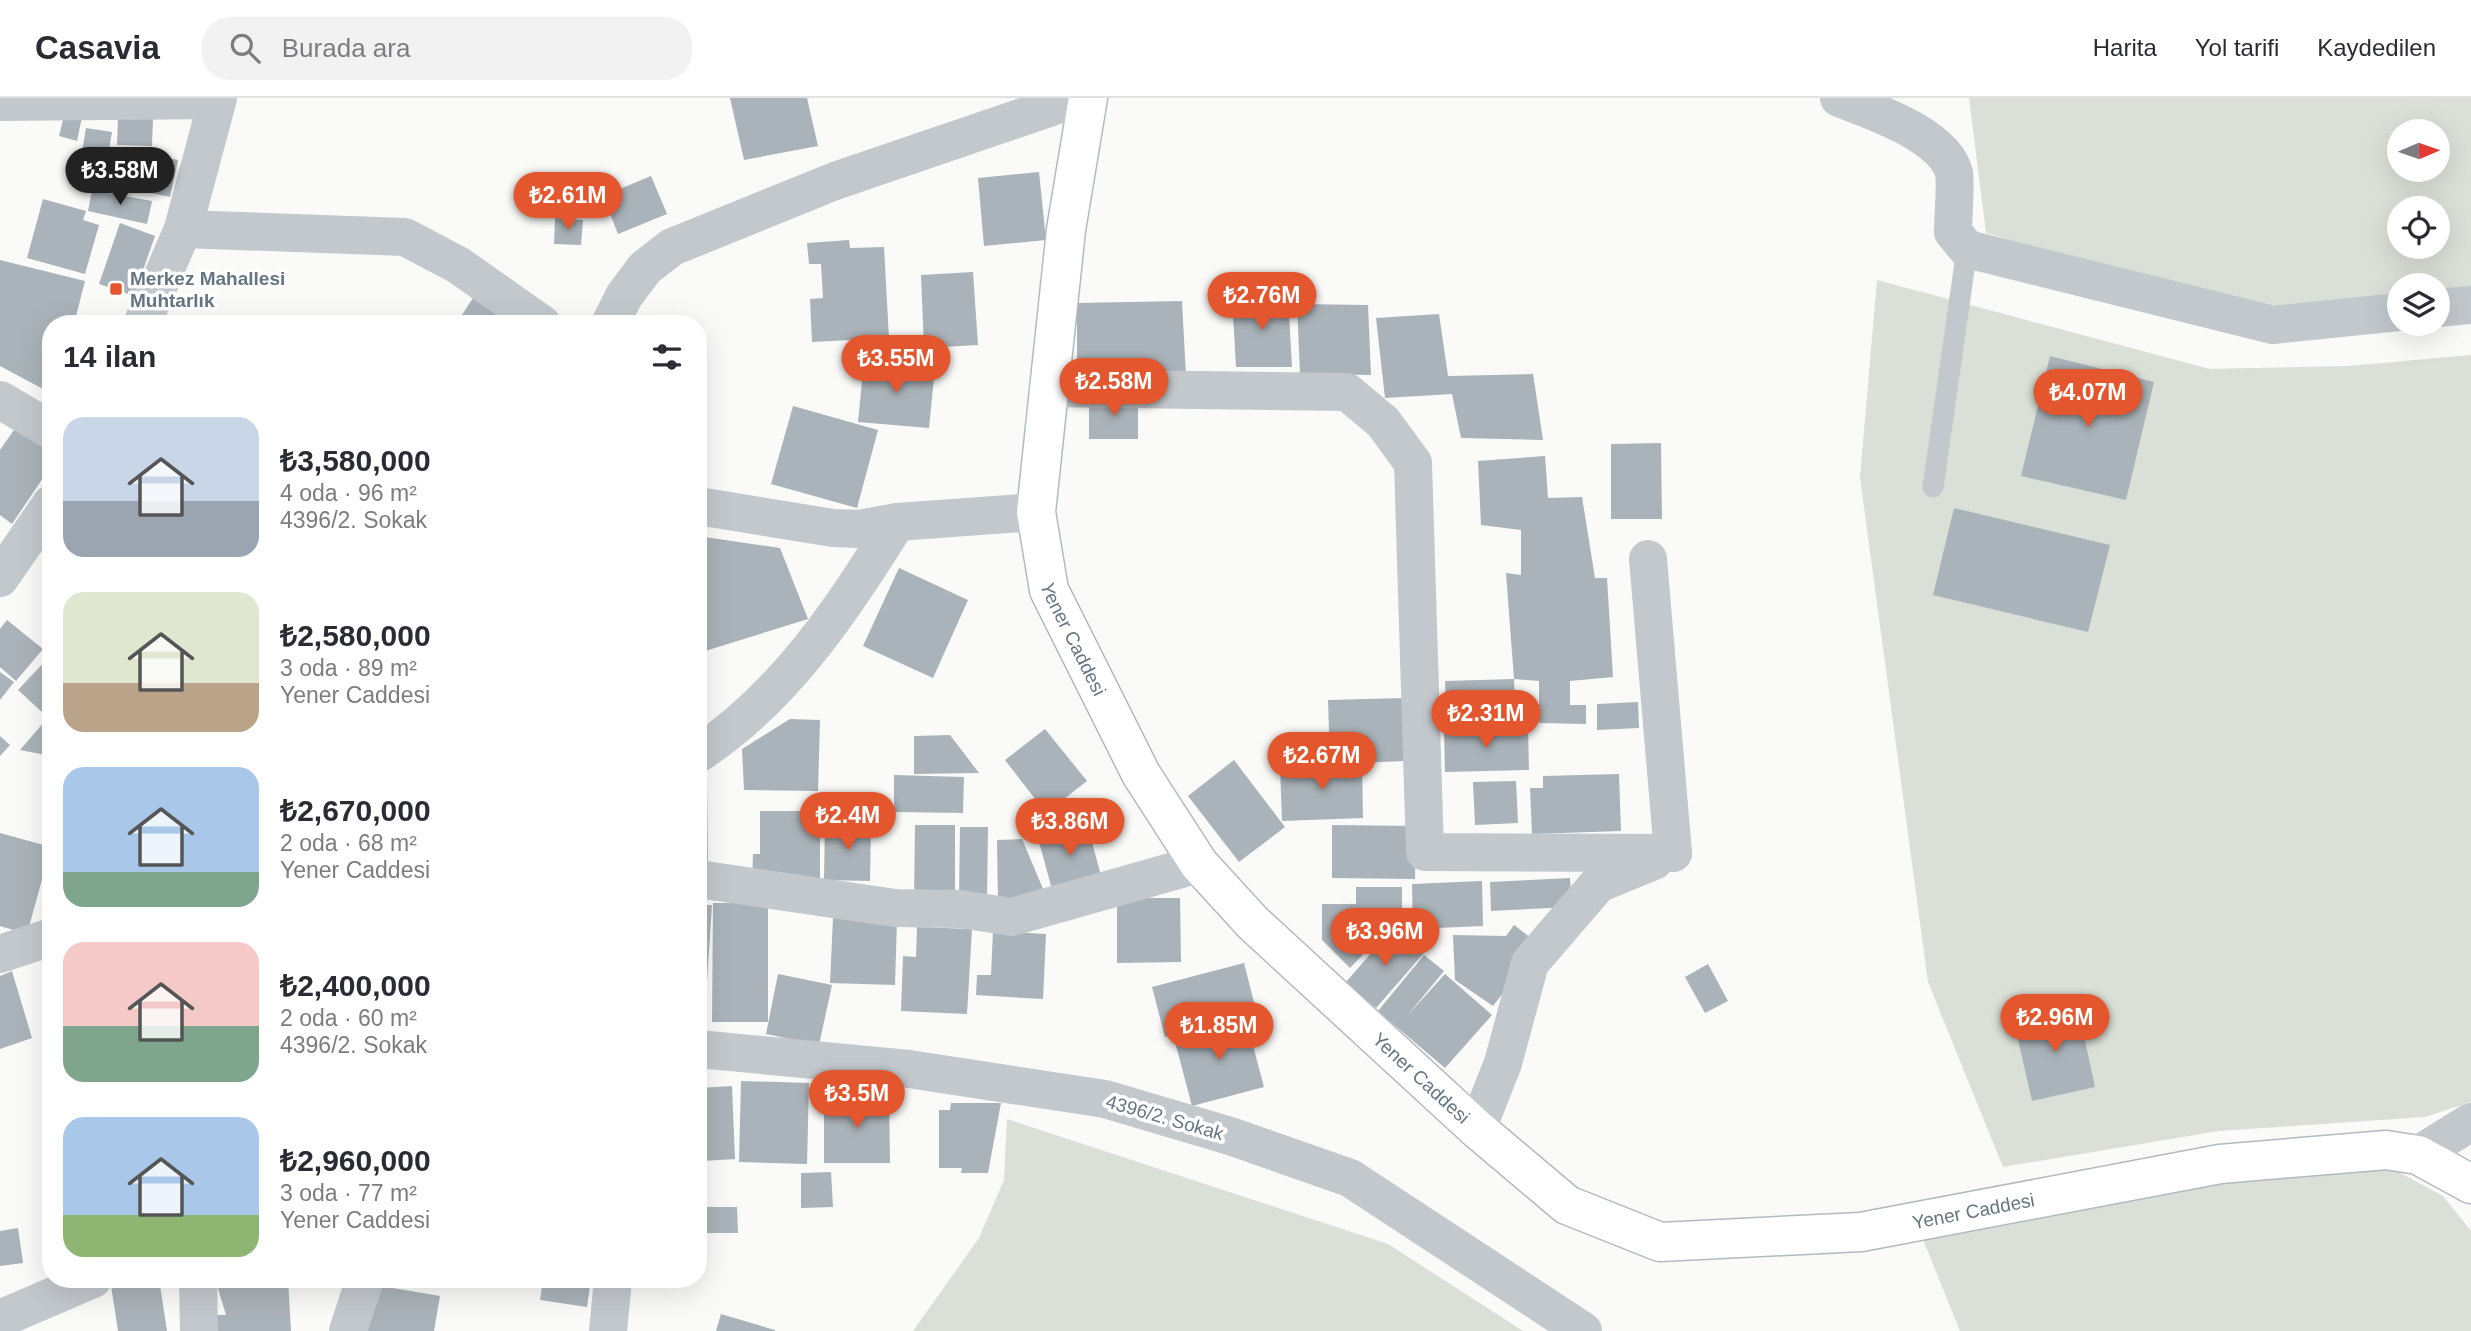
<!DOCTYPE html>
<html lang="tr">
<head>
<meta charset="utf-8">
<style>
	:root { --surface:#fff; --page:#f2f2f3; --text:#2b2b33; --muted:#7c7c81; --line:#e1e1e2; --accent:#e4572e }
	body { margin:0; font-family:Helvetica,sans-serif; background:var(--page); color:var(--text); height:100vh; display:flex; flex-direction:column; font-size:26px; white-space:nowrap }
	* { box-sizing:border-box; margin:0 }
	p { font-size:23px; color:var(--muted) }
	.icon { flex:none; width:38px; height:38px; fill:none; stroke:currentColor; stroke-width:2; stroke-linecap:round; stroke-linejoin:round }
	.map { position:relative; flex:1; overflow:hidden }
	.drawer { position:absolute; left:42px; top:217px; width:665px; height:973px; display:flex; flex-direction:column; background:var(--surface); border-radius:28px; box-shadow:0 7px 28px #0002 }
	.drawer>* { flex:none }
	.needle { width:46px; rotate:88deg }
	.buttons { position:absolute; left:2387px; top:21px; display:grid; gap:14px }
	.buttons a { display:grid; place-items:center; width:63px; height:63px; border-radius:50%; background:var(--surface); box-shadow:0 7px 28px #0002; font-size:35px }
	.price { position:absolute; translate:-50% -60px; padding:0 16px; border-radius:24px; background:var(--accent); color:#fff; font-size:23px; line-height:46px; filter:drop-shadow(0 2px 4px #0008) }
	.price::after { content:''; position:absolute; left:50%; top:42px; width:21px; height:16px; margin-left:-10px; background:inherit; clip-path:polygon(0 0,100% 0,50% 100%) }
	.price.current { background:#222; color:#fff }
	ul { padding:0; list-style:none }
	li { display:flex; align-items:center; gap:21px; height:175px; padding:0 21px }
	li span { display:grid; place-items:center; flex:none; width:196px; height:140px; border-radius:21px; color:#555 }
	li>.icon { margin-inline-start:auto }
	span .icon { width:84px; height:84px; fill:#fffc; stroke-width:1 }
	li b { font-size:30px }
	h2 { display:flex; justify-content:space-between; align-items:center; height:84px; padding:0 21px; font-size:30px }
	header { display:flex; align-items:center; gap:42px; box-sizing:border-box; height:98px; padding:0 35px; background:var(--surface); border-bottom:2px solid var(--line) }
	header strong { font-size:33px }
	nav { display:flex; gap:38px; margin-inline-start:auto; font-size:24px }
	.search { width:490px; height:63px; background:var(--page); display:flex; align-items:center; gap:18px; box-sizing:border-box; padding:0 24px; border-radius:28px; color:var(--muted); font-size:26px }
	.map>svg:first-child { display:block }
	.green { fill:#dadfd7; fill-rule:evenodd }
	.building { fill:#aab3b9 }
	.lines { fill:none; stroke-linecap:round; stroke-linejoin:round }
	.secondary-casing { stroke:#b3babf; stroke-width:41 }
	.service { stroke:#c3c8cc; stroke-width:21 }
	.minor { stroke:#c3c8cc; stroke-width:38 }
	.tertiary { stroke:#c3c8cc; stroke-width:38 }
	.secondary { stroke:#fff; stroke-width:38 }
	.poi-dot { fill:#e4572e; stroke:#fff; stroke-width:2.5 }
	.labels { text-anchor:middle; stroke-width:7; stroke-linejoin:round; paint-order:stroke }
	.poi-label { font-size:19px; font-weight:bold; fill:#657683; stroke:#fff; text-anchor:start }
	.street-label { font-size:19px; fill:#657683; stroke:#fff }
</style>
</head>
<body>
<header>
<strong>Casavia</strong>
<div class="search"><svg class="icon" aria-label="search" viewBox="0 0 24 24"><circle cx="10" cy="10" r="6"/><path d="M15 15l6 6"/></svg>Burada ara</div>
<nav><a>Harita</a><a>Yol tarifi</a><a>Kaydedilen</a></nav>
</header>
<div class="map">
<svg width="2471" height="1233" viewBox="0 0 2471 1233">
	<rect width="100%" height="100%" fill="#fafaf8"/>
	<g class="green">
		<path d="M1969,0H2471V196L2438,199V187H2399V204L2272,217L1986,135ZM2399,33H2438V72H2399ZM2399,110H2438V149H2399Z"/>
		<path d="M1877,182L2210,271L2348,268L2471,257V1004L2425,1019L2219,1033L2003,1069L1928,884L1860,379Z"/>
		<path d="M1007,1021L1388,1146L1523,1233H913L979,1140L1004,1082Z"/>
		<path d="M2395,1072L2443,1098L2471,1133V1233H1960L1920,1134L2254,1073Z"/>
	</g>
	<g class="building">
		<path d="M730,0H807L818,48L744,62Z"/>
		<path d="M65,14L82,19L77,43L59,38Z"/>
		<path d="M118,19L153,20L152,48L117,47Z"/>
		<path d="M86,30L112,34L104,82L78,78Z"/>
		<path d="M135,53L178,62L170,99L128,90Z"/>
		<path d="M1039,74L1046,142L984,148L978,80Z"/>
		<path d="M651,78L667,116L618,136L603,98Z"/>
		<path d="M92,92L152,103L147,126L88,113Z"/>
		<path d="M43,101L86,113L83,122L99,127L85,176L27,160Z"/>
		<path d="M555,120L583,122L581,147L554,146Z"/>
		<path d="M120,125L155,138L134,198L99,186Z"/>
		<path d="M849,142L850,150L884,149L889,240L812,244L810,201L823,200L821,166H809L807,145Z"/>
		<path d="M0,162L85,183L74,226H51V276L43,291L0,268Z"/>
		<path d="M973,174L978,247L924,250L921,177Z"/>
		<path d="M1288,197L1292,269H1236L1232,200Z"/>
		<path d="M473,200L510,226H456Z"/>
		<path d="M1182,203L1186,278L1077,279V205Z"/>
		<path d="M1297,206L1368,207L1371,277L1300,276Z"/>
		<path d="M1439,216L1448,278L1533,276L1543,342L1461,340L1452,296L1385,300L1376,220Z"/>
		<path d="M2050,258L2154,284L2126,402L2021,378Z"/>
		<path d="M864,263L935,270L929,330L858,324Z"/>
		<rect x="1089" y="299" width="49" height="42"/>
		<path d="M793,308L878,332L857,410L771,386Z"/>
		<path d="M16,329L51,353V368L12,426L0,417V352Z"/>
		<path d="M1661,345L1662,421H1611V346Z"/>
		<path d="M1545,358L1548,400L1582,399L1595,480H1607L1613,579L1570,583V607H1586V626L1539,625V583L1514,581L1506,475L1521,477V432L1481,427L1478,363Z"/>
		<path d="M1954,410L2110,447L2088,534L1933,497Z"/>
		<path d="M698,438L780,450L808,521L702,554L698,542Z"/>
		<path d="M899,470L968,502L933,580L863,548Z"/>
		<path d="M7,522L43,551L16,583L0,569V531Z"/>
		<path d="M48,560L51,563V606L43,615L18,592Z"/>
		<path d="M0,574L14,584L0,602Z"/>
		<path d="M1514,581L1516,626L1447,629L1445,583Z"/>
		<path d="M1404,600L1406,663L1330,666L1328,602Z"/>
		<path d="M1638,604L1639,630L1597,632V606Z"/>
		<path d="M51,616V658L20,652Z"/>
		<path d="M790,621L820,622L818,693L744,692L742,651Z"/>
		<path d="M1528,630L1529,672L1445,674L1444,632Z"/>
		<path d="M1045,631L1087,683L1046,715L1005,662Z"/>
		<path d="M950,637L979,675L914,676V638Z"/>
		<path d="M0,638L10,647L0,658Z"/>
		<path d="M1234,662L1285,729L1239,764L1188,698Z"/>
		<path d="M1362,666L1363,720L1282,723L1280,669Z"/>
		<path d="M1619,676L1621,733L1532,736L1530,690H1543V678Z"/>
		<path d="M894,677L964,679L963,715L894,714Z"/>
		<path d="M698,681H707L708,765H698Z"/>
		<path d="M1516,683L1518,725L1475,727L1473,684Z"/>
		<path d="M760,713H820V782H752L753,756H760Z"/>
		<path d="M825,725L871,726L870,783L824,782Z"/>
		<path d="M1087,726L1102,781L1053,795L1038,740Z"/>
		<path d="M915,727H955V803L914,802Z"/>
		<path d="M1332,727L1416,728L1415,781L1332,780Z"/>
		<path d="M960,729H988L987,802L959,801Z"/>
		<path d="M0,735L51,749L27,836L0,828Z"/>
		<path d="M1022,741L1049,805H998L997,742Z"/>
		<path d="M1570,780L1572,809L1491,813L1490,784Z"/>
		<path d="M1482,783L1483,828L1413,831L1412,786Z"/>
		<path d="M1356,789H1402V825L1394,824L1350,870L1322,842V806H1356Z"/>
		<path d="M1117,800H1180L1181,864L1117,865Z"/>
		<path d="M713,805H768V924H712Z"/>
		<path d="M698,807H712L707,884L698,883Z"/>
		<path d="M833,820L897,822L895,887L830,885Z"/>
		<path d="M1514,827L1540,847L1493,908L1455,882L1453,837L1506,838Z"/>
		<path d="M917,829L972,831L967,916L901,913L903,858L916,859Z"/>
		<path d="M1394,829L1424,855L1376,910L1346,884Z"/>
		<path d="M993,833L1046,836L1043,901L976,897L977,877H991Z"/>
		<path d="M1424,857L1444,873L1407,918L1445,876L1492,917L1445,970L1378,913Z"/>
		<path d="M1244,865L1257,916L1165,939L1152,889Z"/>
		<path d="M1708,866L1728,903L1705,915L1685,879Z"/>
		<path d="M12,873L32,940L0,951V878Z"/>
		<path d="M778,876L832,887L819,947L766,936Z"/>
		<path d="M2078,910L2095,989L2032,1003L2014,924Z"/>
		<path d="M1246,921L1264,989L1192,1008L1174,940Z"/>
		<path d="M741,983L809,985L807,1066L739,1064Z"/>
		<path d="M732,988L735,1061L703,1063L699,990Z"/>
		<path d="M824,999H889L890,1065H824Z"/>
		<path d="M951,1005H1001L988,1075H961L962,1070H939V1012H950Z"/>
		<path d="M698,1074H703L702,1107H698Z"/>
		<path d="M831,1074L833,1109L801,1110V1075Z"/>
		<path d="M698,1109H737L738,1135H698Z"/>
		<path d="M18,1130L23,1165L0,1168V1133Z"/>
		<path d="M110,1181H159L167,1233H118Z"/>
		<path d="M288,1181L291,1233H210V1217H226L216,1184Z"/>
		<path d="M543,1181H591L587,1209L540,1202Z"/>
		<path d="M369,1186L440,1198L434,1233H361Z"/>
		<path d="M721,1216L775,1232V1233H716Z"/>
	</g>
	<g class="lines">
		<g class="secondary-casing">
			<g id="secondary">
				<path id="s1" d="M1088,0L1066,132L1036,414L1049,492L1141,676L1199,766L1253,825L1477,1031L1567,1107L1660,1144L1861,1134L2220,1066L2386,1052L2418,1057L2471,1086"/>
			</g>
		</g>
		<path class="service" d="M1933,389L1967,151"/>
		<g class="minor">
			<path d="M1839,0C1871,13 1944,36 1954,75C1956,86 1953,120 1953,134L1967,151L2273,227L2399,214"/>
			<path d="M0,4L217,2"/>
			<path d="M183,131L405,139L458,167L542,226"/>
			<path d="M2438,210L2471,207"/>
			<path d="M610,226L624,198L645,170L672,149L835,83L1078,0"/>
			<path d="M1048,290L1347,294L1383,324L1413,365L1425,754L1673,755"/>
			<path d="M0,302L51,332"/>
			<path d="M698,408L833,430L859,431L897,424L1036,414"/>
			<path d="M1648,461L1673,755"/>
			<path d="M0,480L51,406"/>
			<path d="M698,656C786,598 842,511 897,424"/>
			<path d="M698,781L895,810L960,811L1012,819L1199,766"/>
			<path d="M0,856L51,839"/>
			<path d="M1477,1031L1503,965L1530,865L1598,786L1654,763"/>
			<path d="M2418,1057L2471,1024"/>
			<path d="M198,1181L199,1233"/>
			<path d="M0,1221L93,1181"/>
			<path d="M348,1233L365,1181"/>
			<path d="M608,1233L613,1181"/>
		</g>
		<g class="tertiary">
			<path d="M142,226L183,131L218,0"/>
			<path d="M698,951L909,971L1105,1001L1230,1038L1350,1080L1583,1233"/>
		</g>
		<use href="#secondary" class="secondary"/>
	</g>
	<rect class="poi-dot" x="109" y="184" width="14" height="14" rx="3.5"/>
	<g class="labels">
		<g class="poi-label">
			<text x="130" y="187">Merkez Mahallesi<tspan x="130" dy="22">Muhtarlık</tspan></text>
		</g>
		<g class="street-label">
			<text dy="7" stroke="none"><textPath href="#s1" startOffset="551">Yener Caddesi</textPath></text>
			<text dy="7" stroke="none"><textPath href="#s1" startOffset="1118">Yener Caddesi</textPath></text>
			<text transform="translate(1165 1019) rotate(16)" y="7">4396/2. Sokak</text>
			<text dy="7" stroke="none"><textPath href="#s1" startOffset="1727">Yener Caddesi</textPath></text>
		</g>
	</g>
</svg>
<div class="buttons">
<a><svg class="needle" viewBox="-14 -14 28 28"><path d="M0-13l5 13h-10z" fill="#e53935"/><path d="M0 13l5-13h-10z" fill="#7c7c81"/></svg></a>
<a><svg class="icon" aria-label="locate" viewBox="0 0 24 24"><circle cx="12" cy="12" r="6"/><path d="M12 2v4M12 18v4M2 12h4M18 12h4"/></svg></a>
<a><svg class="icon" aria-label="layers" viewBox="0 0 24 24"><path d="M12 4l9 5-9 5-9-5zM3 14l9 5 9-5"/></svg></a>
</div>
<b class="price current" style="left:120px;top:109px">₺3.58M</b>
<b class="price" style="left:568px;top:134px">₺2.61M</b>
<b class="price" style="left:1262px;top:234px">₺2.76M</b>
<b class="price" style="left:896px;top:297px">₺3.55M</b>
<b class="price" style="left:1114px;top:320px">₺2.58M</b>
<b class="price" style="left:2088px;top:331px">₺4.07M</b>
<b class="price" style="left:1486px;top:652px">₺2.31M</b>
<b class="price" style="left:1322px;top:694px">₺2.67M</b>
<b class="price" style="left:848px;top:754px">₺2.4M</b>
<b class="price" style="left:1070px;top:760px">₺3.86M</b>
<b class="price" style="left:1385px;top:870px">₺3.96M</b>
<b class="price" style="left:2055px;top:956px">₺2.96M</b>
<b class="price" style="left:1219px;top:964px">₺1.85M</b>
<b class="price" style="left:857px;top:1032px">₺3.5M</b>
<section class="drawer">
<h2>14 ilan<svg class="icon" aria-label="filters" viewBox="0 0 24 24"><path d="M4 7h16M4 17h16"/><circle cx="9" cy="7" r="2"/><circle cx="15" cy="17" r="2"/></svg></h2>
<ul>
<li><span style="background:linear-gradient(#c9d6e8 60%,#9aa5b1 0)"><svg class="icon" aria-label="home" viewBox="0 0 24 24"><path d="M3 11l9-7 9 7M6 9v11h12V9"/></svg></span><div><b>₺3,580,000</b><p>4 oda · 96 m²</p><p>4396/2. Sokak</p></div></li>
<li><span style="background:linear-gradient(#dfe7d0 65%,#b9a48a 0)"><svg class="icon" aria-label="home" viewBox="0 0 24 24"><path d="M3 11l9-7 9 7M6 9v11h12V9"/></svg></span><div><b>₺2,580,000</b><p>3 oda · 89 m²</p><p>Yener Caddesi</p></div></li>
<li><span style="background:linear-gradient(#a9c7e8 75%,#7fa58c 0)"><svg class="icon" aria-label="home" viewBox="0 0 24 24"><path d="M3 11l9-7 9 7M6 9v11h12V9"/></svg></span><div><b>₺2,670,000</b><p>2 oda · 68 m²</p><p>Yener Caddesi</p></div></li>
<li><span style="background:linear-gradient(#f6c9c9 60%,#7fa58c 0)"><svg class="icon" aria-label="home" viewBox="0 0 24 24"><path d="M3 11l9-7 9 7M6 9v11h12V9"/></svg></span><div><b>₺2,400,000</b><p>2 oda · 60 m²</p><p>4396/2. Sokak</p></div></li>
<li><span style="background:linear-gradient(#a9c7e8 70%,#8fb573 0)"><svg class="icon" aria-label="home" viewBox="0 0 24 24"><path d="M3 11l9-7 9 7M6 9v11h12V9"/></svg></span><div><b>₺2,960,000</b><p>3 oda · 77 m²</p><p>Yener Caddesi</p></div></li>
</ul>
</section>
</div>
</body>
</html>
